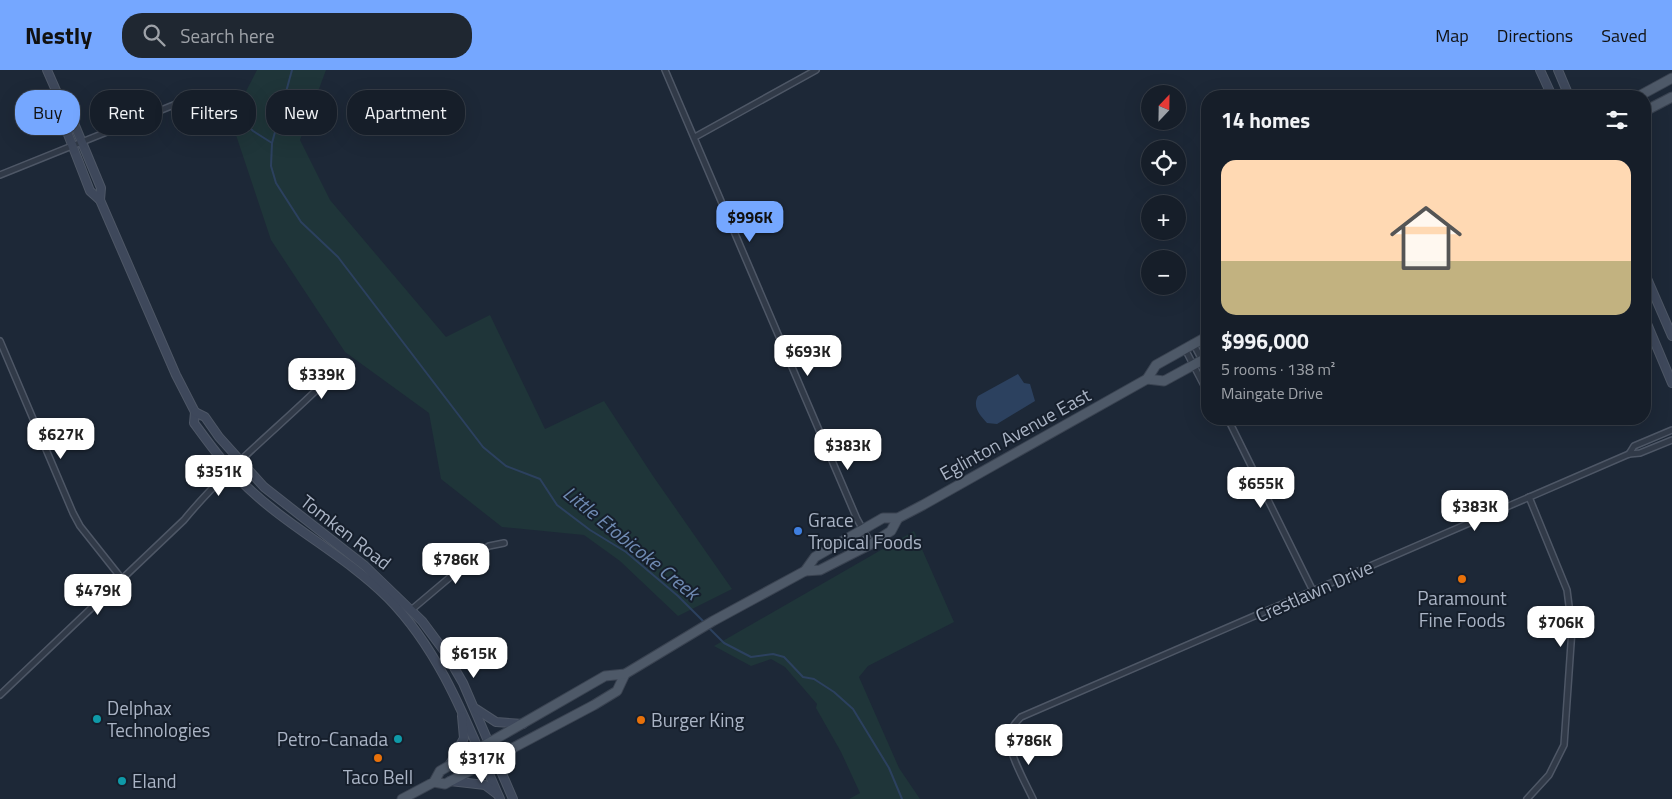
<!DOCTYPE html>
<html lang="en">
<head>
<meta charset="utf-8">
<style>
	:root { --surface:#161e29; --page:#1f2731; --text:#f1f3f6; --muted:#9ea2a8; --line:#353c46; --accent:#75a7ff }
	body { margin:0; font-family:"Titillium Web",sans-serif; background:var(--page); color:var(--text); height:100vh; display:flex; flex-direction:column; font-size:19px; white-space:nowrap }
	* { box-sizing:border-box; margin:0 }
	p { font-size:16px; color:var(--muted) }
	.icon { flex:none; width:28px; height:28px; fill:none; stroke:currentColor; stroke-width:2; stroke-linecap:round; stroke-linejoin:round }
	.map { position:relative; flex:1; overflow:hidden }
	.panel { position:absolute; left:1201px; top:20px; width:450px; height:335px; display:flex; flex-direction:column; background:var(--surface); border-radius:20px; box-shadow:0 5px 20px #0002,0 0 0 1px var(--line) }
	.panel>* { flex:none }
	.top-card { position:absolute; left:15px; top:20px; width:475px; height:45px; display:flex; gap:10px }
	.needle { width:32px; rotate:22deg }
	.controls { position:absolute; left:1141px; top:15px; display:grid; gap:10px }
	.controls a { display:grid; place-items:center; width:45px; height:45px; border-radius:50%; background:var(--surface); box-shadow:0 5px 20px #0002,0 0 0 1px var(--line); font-size:25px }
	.price { position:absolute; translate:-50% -42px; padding:0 11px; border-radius:10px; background:#fff; color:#222; font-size:16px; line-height:32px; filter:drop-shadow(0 1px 2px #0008) }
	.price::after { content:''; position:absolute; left:50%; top:30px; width:15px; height:11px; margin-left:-8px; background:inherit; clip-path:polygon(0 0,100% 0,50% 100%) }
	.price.current { background:var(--accent); color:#111 }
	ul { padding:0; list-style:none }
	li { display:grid; align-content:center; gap:10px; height:265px; padding:0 20px }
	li+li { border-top:1px solid var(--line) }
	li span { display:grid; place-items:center; height:155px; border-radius:15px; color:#555 }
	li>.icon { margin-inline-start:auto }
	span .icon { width:90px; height:90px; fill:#fffc; stroke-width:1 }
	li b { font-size:21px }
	h2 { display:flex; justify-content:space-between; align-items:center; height:60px; padding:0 20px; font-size:21px }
	.pill { padding:0 18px; border-radius:20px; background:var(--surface); box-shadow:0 5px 20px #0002,0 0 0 1px var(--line); font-size:18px; line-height:45px }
	.pill.current { background:var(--accent); color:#111 }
	header { display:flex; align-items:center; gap:30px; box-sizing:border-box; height:70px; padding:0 25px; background:var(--accent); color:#111 }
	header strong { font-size:24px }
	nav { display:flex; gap:28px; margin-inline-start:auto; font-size:18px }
	.search { width:350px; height:45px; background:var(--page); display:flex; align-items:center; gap:12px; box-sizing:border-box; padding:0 18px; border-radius:20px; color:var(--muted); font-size:19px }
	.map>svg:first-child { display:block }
	.green { fill:#1f3539 }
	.water { fill:#2c415f }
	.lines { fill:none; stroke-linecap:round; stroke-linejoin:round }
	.stream { stroke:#2c415f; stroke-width:2 }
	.street-casing { stroke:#4e5766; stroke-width:8 }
	.secondary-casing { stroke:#4e5766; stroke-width:10 }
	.primary-casing { stroke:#3a4351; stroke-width:11 }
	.street { stroke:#313a48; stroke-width:5 }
	.secondary { stroke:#3e485b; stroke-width:8 }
	.primary { stroke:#4e5968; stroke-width:9 }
	.shop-dot { fill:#3f7fe0; stroke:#161f2c; stroke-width:2 }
	.food-dot { fill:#e8710a; stroke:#161f2c; stroke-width:2 }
	.culture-dot { fill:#0f9aa8; stroke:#161f2c; stroke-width:2 }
	.labels { text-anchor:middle; stroke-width:4; stroke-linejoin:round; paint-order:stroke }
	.street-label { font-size:19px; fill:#aab4c5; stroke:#161f2c }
	.poi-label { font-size:19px; fill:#aab4c5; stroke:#161f2c; text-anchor:start }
	.water-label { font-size:20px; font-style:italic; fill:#6f8ab2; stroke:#161f2c }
</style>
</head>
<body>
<header>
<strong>Nestly</strong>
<div class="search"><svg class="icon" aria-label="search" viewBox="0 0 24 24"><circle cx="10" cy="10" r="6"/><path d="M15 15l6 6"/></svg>Search here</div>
<nav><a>Map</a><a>Directions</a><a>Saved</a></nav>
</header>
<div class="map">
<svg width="1672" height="729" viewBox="0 0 1672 729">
	<rect width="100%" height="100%" fill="#1d2837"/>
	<g class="green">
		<path d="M257,0H326L300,70L330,130L446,267L490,245L545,359L604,331L653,406L732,519L678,546L620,491L584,465L502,457L441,409L429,343L345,282L271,170L231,50Z"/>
		<path d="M914,461L954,552L868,596L859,607L899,698L920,729H849L860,723L841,682L816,638L817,634L785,597L771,589L751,596L714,576Z"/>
	</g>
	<path class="water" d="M1018,304L1024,313L1030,314L1035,331L997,354L987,353C980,345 972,337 978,326Z"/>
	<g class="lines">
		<g class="stream">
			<path d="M292,0L272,73L271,96L276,113L301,152L338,187L483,377L506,396L540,409L557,435L590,460L626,482L678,526L705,553"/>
			<path d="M239,47L253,61L272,73"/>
			<path d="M708,557L724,573L751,587L773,584L784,587L803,607L814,609L834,622L853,639L889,698L902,729"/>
		</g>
		<g class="street-casing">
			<g id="street">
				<path d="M665,0L857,449L871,474"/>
				<path d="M695,67L816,0"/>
				<path d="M0,105L196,26L211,24L222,26"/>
				<path d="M0,271L73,443L80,456L122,509"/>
				<path d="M1193,273L1208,301"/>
				<path d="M1185,279L1208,323"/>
				<path d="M1228,349L1313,521"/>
				<path d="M1629,384L1634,376L1672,360"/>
				<path d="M410,541L481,481L489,476L504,473"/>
				<path d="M0,625L184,450C229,395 287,351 337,300"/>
				<path d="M1033,729C1026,714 1009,684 1009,668C1009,661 1016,652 1021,647L1629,384L1640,383L1672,370"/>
				<path d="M1527,729L1549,705L1564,675L1572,559L1567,520L1529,427"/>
			</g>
		</g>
		<g class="secondary-casing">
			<g id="secondary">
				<path d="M47,0L58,25L66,34L101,118L100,130L176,305L195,342L194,353C208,372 222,392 239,409C283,455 343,483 388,528C443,584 469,659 500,729"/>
				<path d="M1540,0L1552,26"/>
				<path d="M1558,0L1569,26"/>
				<path d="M58,25L57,36L90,121L100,130"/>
				<path d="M1645,204L1672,266"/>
				<path d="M1645,249L1672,313"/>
				<path d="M195,342L205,347L219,367L264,417L365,496L422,551L445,582L463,613L513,729"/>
				<path d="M476,639L496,652L523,654"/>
				<path d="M449,696L464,668L462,646"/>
				<path d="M450,711L485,715L497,724"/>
			</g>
		</g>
		<g class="primary-casing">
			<g id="primary">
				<path d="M1639,26L1672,8"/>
				<path d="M1645,41L1672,27"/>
				<path d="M1147,309L1164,311L1208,287"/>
				<path d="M805,501L820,500L871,474L891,461L898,448"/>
				<path d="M434,712L445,714L594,635L617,621L625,604"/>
				<path d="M402,729L434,712L440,701L605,606L625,604L713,551L805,501L815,487L883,448H898L923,435L1147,309L1156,295L1208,266"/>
			</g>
		</g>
		<use href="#street" class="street"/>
		<use href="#secondary" class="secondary"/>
		<use href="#primary" class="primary"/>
	</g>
	<circle class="shop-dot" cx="798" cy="461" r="5"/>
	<g class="food-dot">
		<circle cx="1462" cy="509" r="5"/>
		<circle cx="641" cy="650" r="5"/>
		<circle cx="378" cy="688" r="5"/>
	</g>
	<g class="culture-dot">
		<circle cx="97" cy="649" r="5"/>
		<circle cx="398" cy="669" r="5"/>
		<circle cx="122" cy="711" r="5"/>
	</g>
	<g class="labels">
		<g class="street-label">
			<text transform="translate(1015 364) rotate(-29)" y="7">Eglinton Avenue East</text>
			<text transform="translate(346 462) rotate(38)" y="7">Tomken Road</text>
			<text transform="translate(1314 521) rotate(-24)" y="7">Crestlawn Drive</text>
		</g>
		<g class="poi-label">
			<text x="808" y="457">Grace<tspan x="808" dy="22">Tropical Foods</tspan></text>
			<text x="1462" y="535" text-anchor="middle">Paramount<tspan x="1462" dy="22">Fine Foods</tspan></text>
			<text x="107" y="645">Delphax<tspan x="107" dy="22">Technologies</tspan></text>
			<text x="651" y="657">Burger King</text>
			<text x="388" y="676" text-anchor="end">Petro-Canada</text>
			<text x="378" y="714" text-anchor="middle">Taco Bell</text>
			<text x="132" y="718">Eland</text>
		</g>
		<g class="water-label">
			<text transform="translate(631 473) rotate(39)" y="7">Little Etobicoke Creek</text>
		</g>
	</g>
</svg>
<div class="controls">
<a><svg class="needle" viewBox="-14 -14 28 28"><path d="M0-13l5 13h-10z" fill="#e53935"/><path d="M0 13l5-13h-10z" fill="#9ea2a8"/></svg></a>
<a><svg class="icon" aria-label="locate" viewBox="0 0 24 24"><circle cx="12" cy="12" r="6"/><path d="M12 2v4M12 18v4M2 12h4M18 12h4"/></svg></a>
<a>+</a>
<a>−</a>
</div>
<b class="price current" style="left:750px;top:173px">$996K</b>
<b class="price" style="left:808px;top:307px">$693K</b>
<b class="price" style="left:322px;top:330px">$339K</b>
<b class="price" style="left:61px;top:390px">$627K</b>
<b class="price" style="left:848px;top:401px">$383K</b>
<b class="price" style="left:219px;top:427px">$351K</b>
<b class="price" style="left:1261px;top:439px">$655K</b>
<b class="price" style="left:1475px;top:462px">$383K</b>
<b class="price" style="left:456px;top:515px">$786K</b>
<b class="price" style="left:98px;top:546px">$479K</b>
<b class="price" style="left:1561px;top:578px">$706K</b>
<b class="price" style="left:474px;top:609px">$615K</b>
<b class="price" style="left:1029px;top:696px">$786K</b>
<b class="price" style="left:482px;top:714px">$317K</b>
<div class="top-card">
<a class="pill current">Buy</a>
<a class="pill">Rent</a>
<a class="pill">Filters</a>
<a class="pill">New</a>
<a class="pill">Apartment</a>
</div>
<section class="panel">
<h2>14 homes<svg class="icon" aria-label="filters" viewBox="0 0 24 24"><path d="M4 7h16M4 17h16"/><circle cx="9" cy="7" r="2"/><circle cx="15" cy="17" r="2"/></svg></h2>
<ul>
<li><span style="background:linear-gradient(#ffd9b3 65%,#c2b280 0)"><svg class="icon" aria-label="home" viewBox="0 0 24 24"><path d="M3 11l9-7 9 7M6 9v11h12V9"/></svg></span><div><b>$996,000</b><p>5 rooms · 138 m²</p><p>Maingate Drive</p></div></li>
</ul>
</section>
</div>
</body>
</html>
